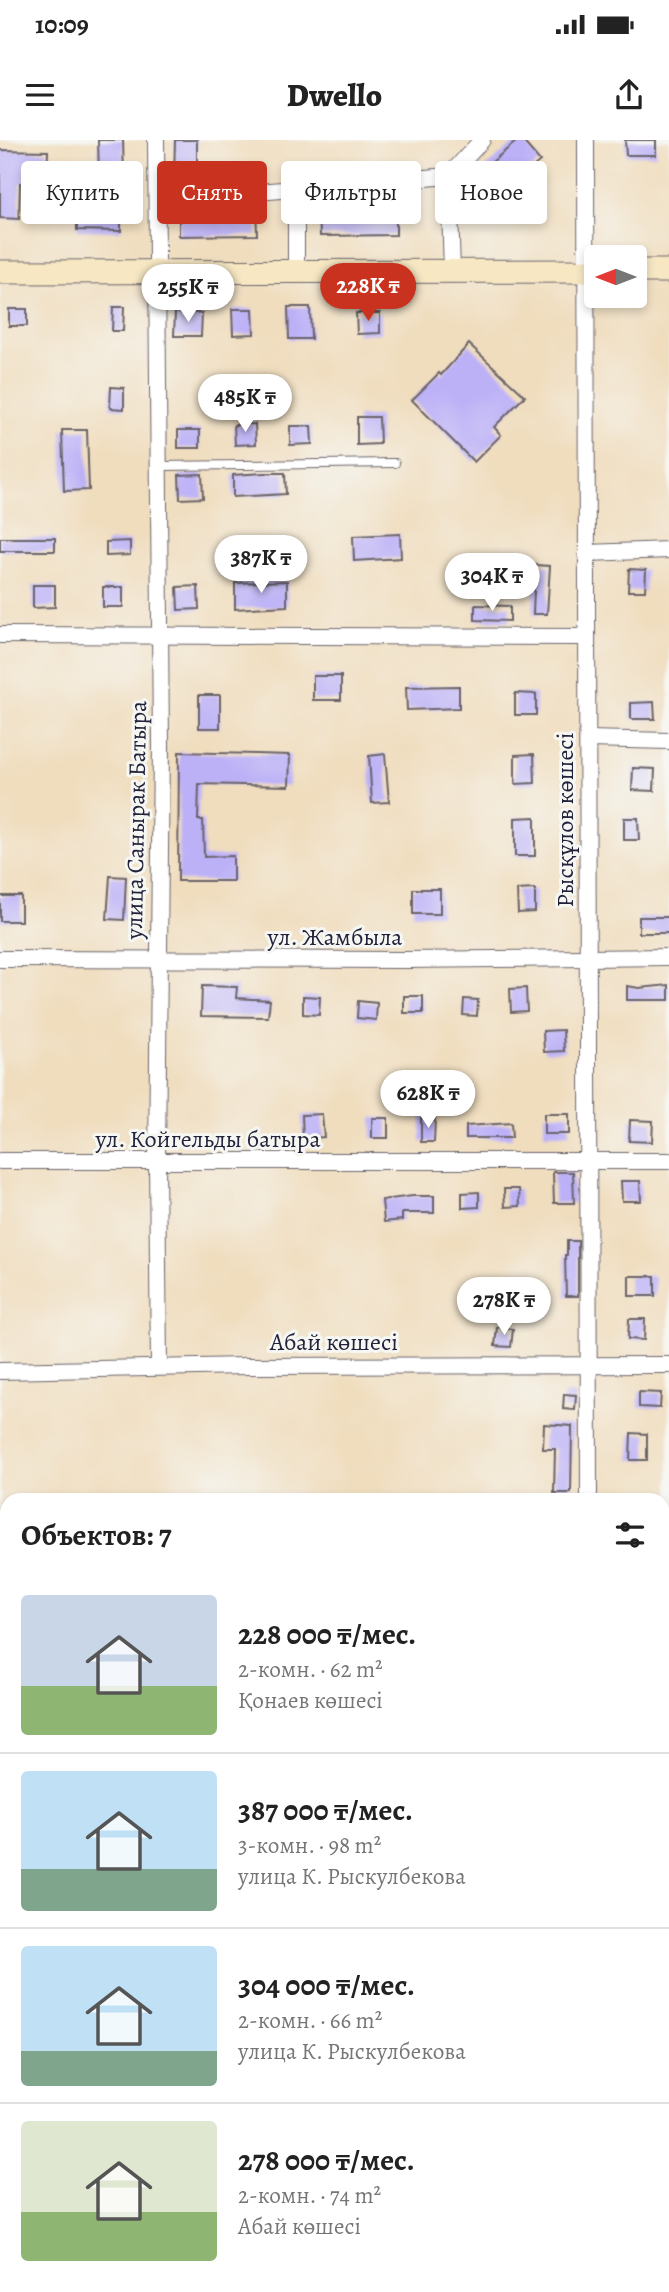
<!DOCTYPE html>
<html lang="ru">
<head>
<meta charset="utf-8">
<style>
	:root { --surface:#fff; --page:#f2f2f2; --text:#222; --muted:#767676; --line:#e0e0e0; --accent:#c8321e }
	body { margin:0; font-family:Alegreya,serif; background:var(--page); color:var(--text); height:100vh; display:flex; flex-direction:column; font-size:26px; white-space:nowrap }
	* { box-sizing:border-box; margin:0 }
	p { font-size:23px; color:var(--muted) }
	.icon { flex:none; width:38px; height:38px; fill:none; stroke:currentColor; stroke-width:2; stroke-linecap:round; stroke-linejoin:round }
	.map { position:relative; flex:1; overflow:hidden }
	.panel { position:absolute; left:0px; top:1353px; width:670px; height:800px; display:flex; flex-direction:column; background:var(--surface); border-radius:21px 21px 0 0; box-shadow:0 4px 10px #0003 }
	.panel>* { flex:none }
	.top-card { position:absolute; left:21px; top:21px; width:628px; height:63px; display:flex; gap:14px }
	.needle { width:46px; rotate:270deg }
	.tools { position:absolute; left:584px; top:105px; display:grid; gap:14px }
	.tools a { display:grid; place-items:center; width:63px; height:63px; border-radius:7px; background:var(--surface); box-shadow:0 4px 10px #0003; font-size:35px }
	.price { position:absolute; translate:-50% -60px; padding:0 16px; border-radius:24px; background:#fff; color:#222; font-size:23px; line-height:46px; filter:drop-shadow(0 2px 4px #0008) }
	.price::after { content:''; position:absolute; left:50%; top:42px; width:21px; height:16px; margin-left:-10px; background:inherit; clip-path:polygon(0 0,100% 0,50% 100%) }
	.price.on { background:var(--accent); color:#fff }
	ul { padding:0; list-style:none }
	li { display:flex; align-items:center; gap:21px; height:175px; padding:0 21px }
	li+li { border-top:2px solid var(--line) }
	li span { display:grid; place-items:center; flex:none; width:196px; height:140px; border-radius:7px; color:#555 }
	li>.icon { margin-inline-start:auto }
	span .icon { width:84px; height:84px; fill:#fffc; stroke-width:1 }
	li b { font-size:30px }
	h2 { display:flex; justify-content:space-between; align-items:center; height:84px; padding:0 21px; font-size:30px }
	.tag { padding:0 24px; border-radius:7px; background:var(--surface); box-shadow:0 4px 10px #0003; font-size:24px; line-height:63px }
	.tag.on { background:var(--accent); color:#fff }
	.status { display:flex; justify-content:space-between; align-items:center; height:49px; padding:0 35px; background:var(--surface); direction:ltr }
	.status svg { height:19px; fill:currentColor }
	header { display:flex; justify-content:space-between; align-items:center; height:91px; padding:0 21px; background:var(--surface); font-size:32px; font-weight:800 }
	.map>svg:first-child { display:block }
	.building { fill:#bcb1f7 }
	.lines { fill:none; stroke-linecap:round; stroke-linejoin:round }
	.lane-casing { stroke:#6a6369; stroke-width:10 }
	.street-casing { stroke:#6a6369; stroke-width:18 }
	.secondary-casing { stroke:#6a6369; stroke-width:25 }
	.lane { stroke:#fff; stroke-width:8 }
	.street { stroke:#fff; stroke-width:16 }
	.secondary { stroke:#f7e8c3; stroke-width:23 }
	.labels { text-anchor:middle; stroke-width:6; stroke-linejoin:round; paint-order:stroke }
	.street-label { font-size:24px; fill:#22223b; stroke:#f6f6f2 }
</style>
</head>
<body>
<div class="status"><b>10:09</b><svg viewBox="0 0 49 12"><path d="M0 12V9h3v3zM5 12V6h3v6zM10 12V3h3v9zM15 12V0h3v12zM26 1h20v11H26zM47 4h2v5h-2z"/></svg></div>
<header><svg class="icon" aria-label="menu" viewBox="0 0 24 24"><path d="M4 6h16M4 12h16M4 18h16"/></svg>Dwello<svg class="icon" aria-label="share" viewBox="0 0 24 24"><path d="M12 15V3M7 8l5-5 5 5M5 13v7h14v-7"/></svg></header>
<div class="map">
<svg width="669" height="2152" viewBox="0 0 669 2152">
	<rect width="100%" height="100%" fill="#f6f6f2"/>
	<filter id="ink" filterUnits="userSpaceOnUse"><feTurbulence type="fractalNoise" baseFrequency=".0143" numOctaves="2"/><feDisplacementMap in="SourceGraphic" scale="14" xChannelSelector="R" yChannelSelector="G"/><feConvolveMatrix kernelMatrix="1 2 1 2 8 2 1 2 1" color-interpolation-filters="sRGB"/></filter>
	<filter id="wash" filterUnits="userSpaceOnUse"><feTurbulence type="fractalNoise" baseFrequency=".00686" numOctaves="4" result="noise"/><feDisplacementMap in="SourceGraphic" scale="28" xChannelSelector="R" yChannelSelector="G"/><feGaussianBlur stdDeviation="1.57" result="paint"/><feColorMatrix in="noise" values="0 0 0 0 0 0 0 0 0 0 0 0 0 0 0 0 0 1.4 0 .05"/><feComposite in="paint" operator="in"/></filter>
	<g filter="url(#wash)">
		<rect width="100%" height="100%" fill="#f0ddbe"/>
		<g id="blocks">
			<g class="building">
				<path d="M98,0H123L124,36L99,37Z"/>
				<path d="M175,0H197V38H174Z"/>
				<path d="M518,0H522L540,21L508,49L533,61L535,72L534,76L525,81L518,80L512,74L506,50L481,72L461,48Z"/>
				<path d="M625,0H656V15H626Z"/>
				<path d="M0,10L48,11L47,44L20,43L19,79L0,78Z"/>
				<path d="M77,62H121V91L77,90Z"/>
				<path d="M256,65L257,95L179,96V66Z"/>
				<path d="M319,68H396V95L320,96Z"/>
				<path d="M113,167H124L123,191H112Z"/>
				<path d="M288,167H310L311,199H289Z"/>
				<rect x="9" y="169" width="18" height="17"/>
				<path d="M232,169H253L254,194L233,195Z"/>
				<path d="M175,172L202,173L201,196H174Z"/>
				<path d="M356,173H380V193L357,194Z"/>
				<path d="M469,204L525,256L494,287L501,295L474,322L412,260L439,233L441,235Z"/>
				<path d="M111,247L124,248V269L110,268Z"/>
				<path d="M357,277H379L380,304L357,305Z"/>
				<path d="M255,284L256,304L235,305L234,285Z"/>
				<path d="M290,286H311L312,304L290,305Z"/>
				<path d="M62,290H87L89,350L64,351Z"/>
				<rect x="178" y="290" width="22" height="18"/>
				<path d="M264,333H285L286,354L233,357V335Z"/>
				<path d="M202,334L203,358L180,359L179,335Z"/>
				<path d="M400,394L401,418L354,421L353,396Z"/>
				<rect x="0" y="398" width="55" height="13"/>
				<path d="M130,401V415L106,416V402Z"/>
				<path d="M535,425L550,426L547,474H533Z"/>
				<path d="M629,429L646,430L645,451H628Z"/>
				<path d="M287,441V466L235,469V443Z"/>
				<path d="M33,445H55V467L33,468Z"/>
				<path d="M198,446L199,469L178,470L177,447Z"/>
				<rect x="103" y="447" width="20" height="20"/>
				<path d="M475,465L510,466V481L475,480Z"/>
				<rect x="313" y="536" width="28" height="24"/>
				<path d="M459,546V568L407,570L406,547Z"/>
				<path d="M515,553L536,554V575H515Z"/>
				<rect x="199" y="555" width="21" height="33"/>
				<path d="M654,562L655,579H631V563Z"/>
				<path d="M179,612L290,615L289,646L199,644L198,680H203L204,717L233,716V741H178Z"/>
				<path d="M385,614L389,662L372,663L369,616Z"/>
				<path d="M534,614L535,643L515,644V615Z"/>
				<path d="M633,628L655,629L654,651L632,650Z"/>
				<path d="M535,677V716H515V678Z"/>
				<path d="M624,678H638L639,700H624Z"/>
				<path d="M110,736L126,737L124,780L107,779Z"/>
				<rect x="413" y="749" width="27" height="25"/>
				<path d="M535,749V772L518,773L517,750Z"/>
				<rect x="0" y="756" width="21" height="25"/>
				<rect x="639" y="777" width="30" height="16"/>
				<path d="M669,845V860H627V846L639,848Z"/>
				<path d="M202,846L237,847L236,858L270,860L268,877L201,876Z"/>
				<path d="M526,848L527,871L511,872L510,849Z"/>
				<path d="M303,856L320,857L319,875L303,874Z"/>
				<rect x="404" y="856" width="19" height="17"/>
				<path d="M464,859L478,860L477,876L463,875Z"/>
				<path d="M358,861L377,863L376,880L357,878Z"/>
				<path d="M563,890L564,911L544,912L543,891Z"/>
				<path d="M322,974L324,997L303,999L302,975Z"/>
				<rect x="544" y="974" width="25" height="20"/>
				<rect x="372" y="978" width="16" height="20"/>
				<path d="M421,978H435L434,1002H421Z"/>
				<path d="M630,980L653,981L652,1002L629,1001Z"/>
				<path d="M511,983L512,998H466V986Z"/>
				<path d="M553,1032H573L574,1063H554Z"/>
				<path d="M621,1041H640L641,1061H622Z"/>
				<path d="M504,1049H519L520,1066L505,1067Z"/>
				<path d="M479,1052V1067L462,1068V1053Z"/>
				<path d="M413,1056H434V1073H402V1080L384,1082L382,1060Z"/>
				<path d="M567,1101H578V1156H566L565,1115H567Z"/>
				<rect x="629" y="1136" width="26" height="20"/>
				<path d="M629,1179H645L644,1200L628,1199Z"/>
				<path d="M497,1187L513,1189L511,1207L495,1206Z"/>
				<path d="M639,1252L661,1253L660,1268L639,1267Z"/>
				<path d="M564,1254L576,1255L575,1270L563,1269Z"/>
				<path d="M544,1284L572,1286L571,1353H554L555,1309H543Z"/>
				<path d="M631,1293L647,1294V1320H630Z"/>
			</g>
		</g>
	</g>
	<g filter="url(#ink)">
		<use href="#blocks" fill-opacity="0" stroke="#6a6369" stroke-width="2"/>
		<g class="lines">
			<g class="lane-casing">
				<g id="lane">
					<path d="M159,326L395,323"/>
					<path d="M641,2146L656,2152"/>
				</g>
			</g>
			<g class="street-casing">
				<g id="street">
					<path d="M156,0L161,605L157,1022L159,1227"/>
					<path d="M586,0L589,1360"/>
					<path d="M221,55L449,36"/>
					<path d="M296,132V49"/>
					<path d="M452,132L449,36L482,0"/>
					<path d="M587,413L669,410"/>
					<path d="M0,495L587,497"/>
					<path d="M588,599L669,601"/>
					<path d="M0,819L405,820L669,817"/>
					<path d="M0,1021H669"/>
					<path d="M0,1231L246,1226L669,1225"/>
					<path d="M663,1418H669"/>
					<path d="M0,1438H7"/>
					<path d="M0,1643H7"/>
					<path d="M0,1854H7"/>
					<path d="M0,2058H7"/>
				</g>
			</g>
			<g class="secondary-casing">
				<g id="secondary">
					<path d="M635,131H669"/>
					<path d="M0,132L597,131"/>
					<path d="M663,1906L669,1894"/>
					<path d="M663,1953L669,1940"/>
					<path d="M552,2152L555,2146"/>
					<path d="M573,2152L576,2146"/>
				</g>
			</g>
			<use href="#lane" class="lane"/>
			<use href="#street" class="street"/>
			<use href="#secondary" class="secondary"/>
		</g>
	</g>
	<g class="labels">
		<g class="street-label">
			<text transform="translate(136 680) rotate(-89)" y="8">улица Санырак Батыра</text>
			<text transform="translate(565 680) rotate(-90)" y="8">Рысқұлов көшесі</text>
			<text x="335" y="805">ул. Жамбыла</text>
			<text x="208" y="1007">ул. Койгельды батыра</text>
			<text x="334" y="1210">Абай көшесі</text>
		</g>
	</g>
</svg>
<div class="tools">
<a><svg class="needle" viewBox="-14 -14 28 28"><path d="M0-13l5 13h-10z" fill="#e53935"/><path d="M0 13l5-13h-10z" fill="#767676"/></svg></a>
</div>
<b class="price on" style="left:368px;top:183px">228K ₸</b>
<b class="price" style="left:188px;top:184px">255K ₸</b>
<b class="price" style="left:245px;top:294px">485K ₸</b>
<b class="price" style="left:261px;top:455px">387K ₸</b>
<b class="price" style="left:492px;top:473px">304K ₸</b>
<b class="price" style="left:428px;top:990px">628K ₸</b>
<b class="price" style="left:504px;top:1197px">278K ₸</b>
<div class="top-card">
<a class="tag">Купить</a>
<a class="tag on">Снять</a>
<a class="tag">Фильтры</a>
<a class="tag">Новое</a>
</div>
<section class="panel">
<h2>Объектов: 7<svg class="icon" aria-label="filters" viewBox="0 0 24 24"><path d="M4 7h16M4 17h16"/><circle cx="9" cy="7" r="2"/><circle cx="15" cy="17" r="2"/></svg></h2>
<ul>
<li><span style="background:linear-gradient(#c9d6e8 65%,#8fb573 0)"><svg class="icon" aria-label="home" viewBox="0 0 24 24"><path d="M3 11l9-7 9 7M6 9v11h12V9"/></svg></span><div><b>228 000 ₸/мес.</b><p>2-комн. · 62 m²</p><p>Қонаев көшесі</p></div></li>
<li><span style="background:linear-gradient(#bfe0f5 70%,#7fa58c 0)"><svg class="icon" aria-label="home" viewBox="0 0 24 24"><path d="M3 11l9-7 9 7M6 9v11h12V9"/></svg></span><div><b>387 000 ₸/мес.</b><p>3-комн. · 98 m²</p><p>улица К. Рыскулбекова</p></div></li>
<li><span style="background:linear-gradient(#bfe0f5 75%,#7fa58c 0)"><svg class="icon" aria-label="home" viewBox="0 0 24 24"><path d="M3 11l9-7 9 7M6 9v11h12V9"/></svg></span><div><b>304 000 ₸/мес.</b><p>2-комн. · 66 m²</p><p>улица К. Рыскулбекова</p></div></li>
<li><span style="background:linear-gradient(#dfe7d0 65%,#8fb573 0)"><svg class="icon" aria-label="home" viewBox="0 0 24 24"><path d="M3 11l9-7 9 7M6 9v11h12V9"/></svg></span><div><b>278 000 ₸/мес.</b><p>2-комн. · 74 m²</p><p>Абай көшесі</p></div></li>
</ul>
</section>
</div>
</body>
</html>
